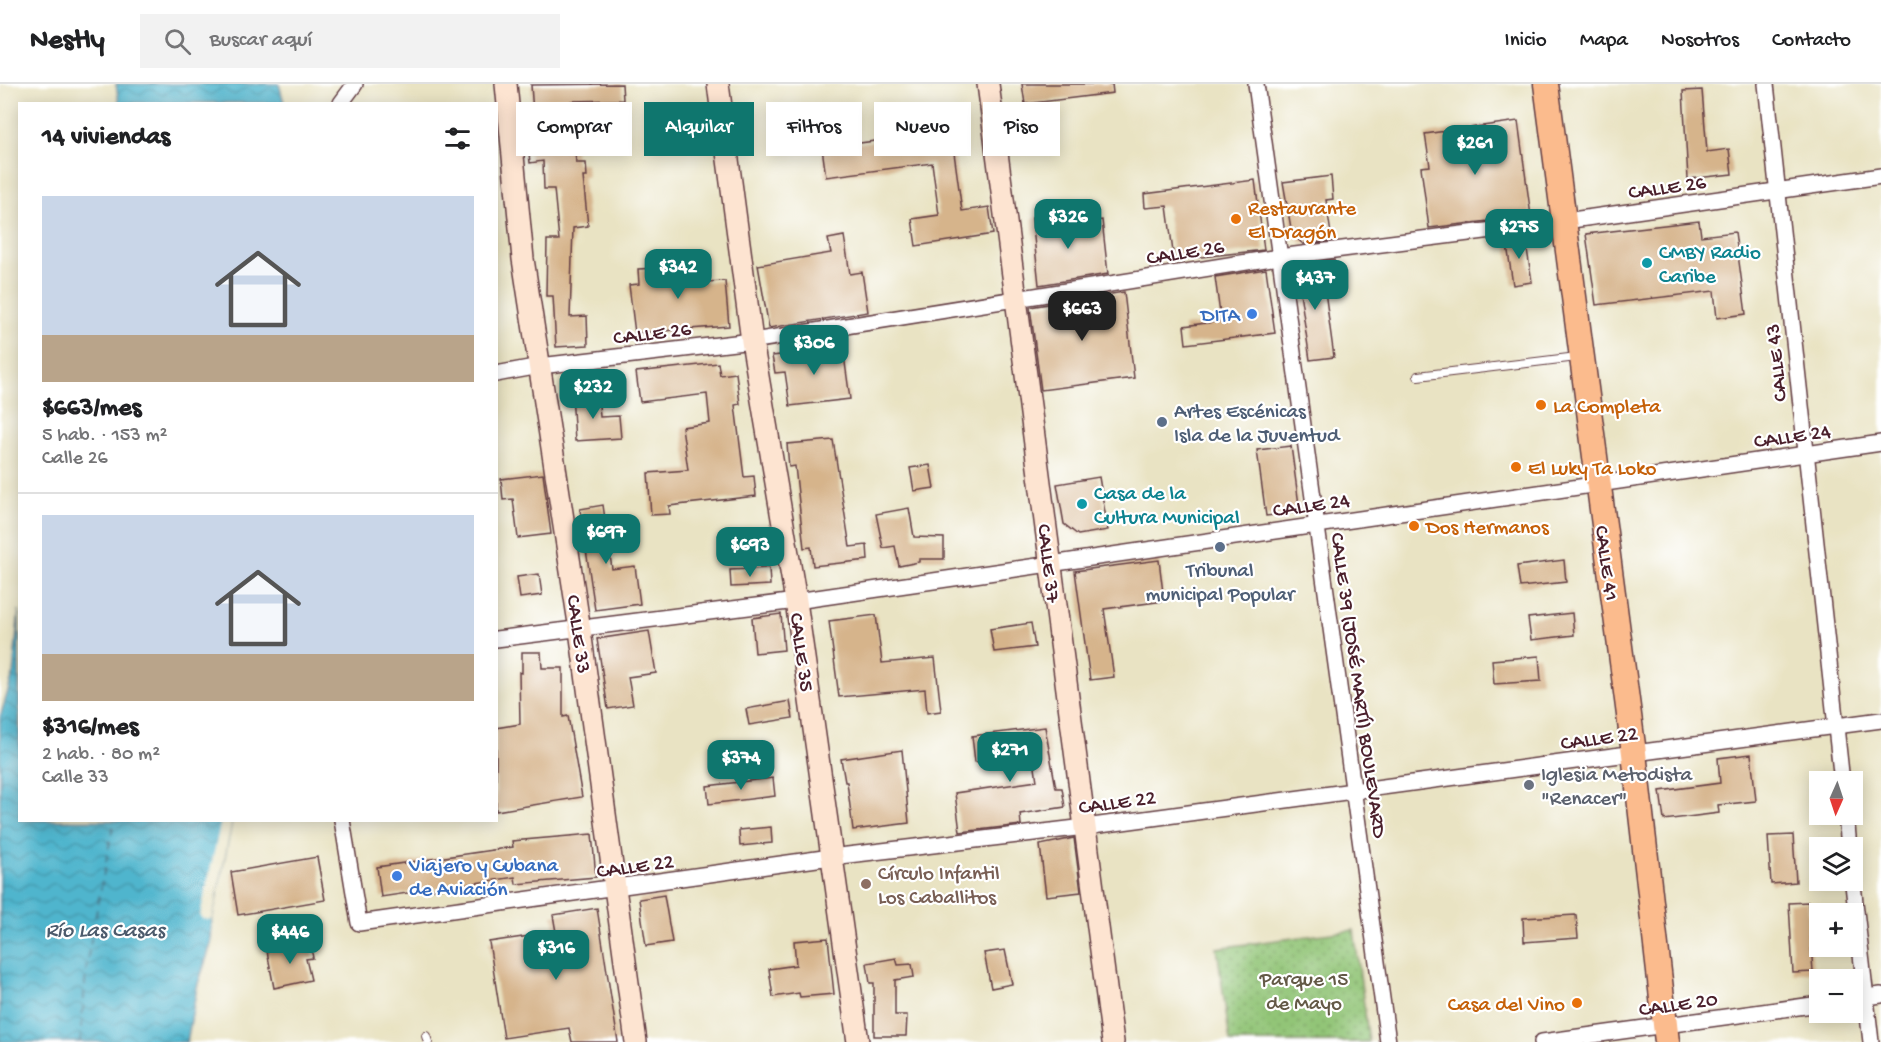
<!DOCTYPE html>
<html lang="es">
<head>
<meta charset="utf-8">
<style>
	:root { --surface:#fff; --page:#f2f2f2; --text:#202124; --muted:#757577; --line:#e0e0e0; --accent:#0f766e }
	body { margin:0; font-family:"Gochi Hand",sans-serif; background:var(--page); color:var(--text); height:100vh; display:flex; flex-direction:column; font-size:22px; white-space:nowrap }
	* { box-sizing:border-box; margin:0 }
	p { font-size:20px; color:var(--muted) }
	.icon { flex:none; width:33px; height:33px; fill:none; stroke:currentColor; stroke-width:2; stroke-linecap:round; stroke-linejoin:round }
	.map { position:relative; flex:1; overflow:hidden }
	.sheet { position:absolute; left:18px; top:18px; width:480px; height:720px; display:flex; flex-direction:column; background:var(--surface); border-radius:0px; box-shadow:0 3px 15px #0003 }
	.sheet>* { flex:none }
	.top-card { position:absolute; left:516px; top:18px; width:570px; height:54px; display:flex; gap:12px }
	.needle { width:39px; rotate:183deg }
	.tools { position:absolute; left:1809px; top:687px; display:grid; gap:12px }
	.tools a { display:grid; place-items:center; width:54px; height:54px; border-radius:0px; background:var(--surface); box-shadow:0 3px 15px #0003; font-size:30px }
	.price { position:absolute; translate:-50% -51px; padding:0 14px; border-radius:12px; background:var(--accent); color:#fff; font-size:20px; line-height:39px; filter:drop-shadow(0 2px 3px #0008) }
	.price::after { content:''; position:absolute; left:50%; top:36px; width:18px; height:14px; margin-left:-9px; background:inherit; clip-path:polygon(0 0,100% 0,50% 100%) }
	.price.current { background:#222; color:#fff }
	ul { padding:0; list-style:none }
	li { display:grid; align-content:center; gap:12px; height:318px; padding:0 24px }
	li+li { border-top:2px solid var(--line) }
	li span { display:grid; place-items:center; height:186px; border-radius:0px; color:#555 }
	li>.icon { margin-inline-start:auto }
	span .icon { width:108px; height:108px; fill:#fffc; stroke-width:1 }
	li b { font-size:26px }
	h2 { display:flex; justify-content:space-between; align-items:center; height:72px; padding:0 24px; font-size:26px }
	.chip { padding:0 21px; border-radius:0px; background:var(--surface); box-shadow:0 3px 15px #0003; font-size:21px; line-height:54px }
	.chip.current { background:var(--accent); color:#fff }
	header { display:flex; align-items:center; gap:36px; box-sizing:border-box; height:84px; padding:0 30px; background:var(--surface); border-bottom:2px solid var(--line) }
	header strong { font-size:28px }
	nav { display:flex; gap:33px; margin-inline-start:auto; font-size:21px }
	.search { width:420px; height:54px; background:var(--page); display:flex; align-items:center; gap:15px; box-sizing:border-box; padding:0 21px; border-radius:0px; color:var(--muted); font-size:22px }
	.map>svg:first-child { display:block }
	.park { fill:url(#park-dots); stroke:#6e7251; stroke-width:1.5 }
	.water { fill:url(#water-waves); stroke:#4c6a7c; stroke-width:1.5 }
	.pier { fill:#e9e3c3 }
	.lines { fill:none; stroke-linecap:round; stroke-linejoin:round }
	.ferry { stroke:#4c5b6c; stroke-width:1.5; stroke-dasharray:8 6; stroke-linecap:butt }
	.building { fill:#d6b48b }
	.lane-casing { stroke:#623c42; stroke-width:10 }
	.street-casing { stroke:#623c42; stroke-width:18 }
	.secondary-casing { stroke:#623c42; stroke-width:24 }
	.primary-casing { stroke:#623c42; stroke-width:27 }
	.lane { stroke:#fff; stroke-width:8 }
	.street { stroke:#fff; stroke-width:15 }
	.secondary { stroke:#fde4d1; stroke-width:21 }
	.primary { stroke:#fbbb8d; stroke-width:24 }
	.food-dot { fill:#e8710a; stroke:#fff; stroke-width:2 }
	.culture-dot { fill:#0f9aa8; stroke:#fff; stroke-width:2 }
	.shop-dot { fill:#3f7fe0; stroke:#fff; stroke-width:2 }
	.service-dot { fill:#5c6f8a; stroke:#fff; stroke-width:2 }
	.worship-dot { fill:#6b7280; stroke:#fff; stroke-width:2 }
	.education-dot { fill:#8d6e63; stroke:#fff; stroke-width:2 }
	.labels { text-anchor:middle; stroke-width:4.5; stroke-linejoin:round; paint-order:stroke }
	.street-label { font-size:21px; fill:#4a1f2b; stroke:#fff }
	.food-label { font-size:21px; fill:#c56008; stroke:#fff; text-anchor:start }
	.culture-label { font-size:21px; fill:#0d838f; stroke:#fff; text-anchor:start }
	.shop-label { font-size:21px; fill:#366cbe; stroke:#fff; text-anchor:end }
	.service-label { font-size:21px; fill:#4e5e75; stroke:#fff; text-anchor:start }
	.worship-label { font-size:21px; fill:#5b616d; stroke:#fff; text-anchor:start }
	.education-label { font-size:21px; fill:#785e54; stroke:#fff; text-anchor:start }
	.park-label { font-size:21px; fill:#635946; stroke:#fff }
	.water-label { font-size:22px; font-style:italic; fill:#4c5b6c; stroke:#fff }
</style>
</head>
<body>
<header>
<strong>Nestly</strong>
<div class="search"><svg class="icon" aria-label="search" viewBox="0 0 24 24"><circle cx="10" cy="10" r="6"/><path d="M15 15l6 6"/></svg>Buscar aquí</div>
<nav><a>Inicio</a><a>Mapa</a><a>Nosotros</a><a>Contacto</a></nav>
</header>
<div class="map">
<svg width="1881" height="958" viewBox="0 0 1881 958">
	<defs>
		<pattern id="park-dots" width="8" height="8" patternUnits="userSpaceOnUse" patternTransform="scale(1.5)"><rect width="8" height="8" fill="#92c577"/><path d="M2 2h.1M6 6h.1" fill="none" stroke="#799f62" stroke-width="1.8" stroke-linecap="round"/></pattern>
		<pattern id="water-waves" width="16" height="10" patternUnits="userSpaceOnUse" patternTransform="scale(1.5)"><rect width="16" height="10" fill="#4fb5cd"/><path d="M0 5q4-4 8 0t8 0" fill="none" stroke="#4493a7"/></pattern>
	</defs>
	<rect width="100%" height="100%" fill="#fff"/>
	<filter id="ink" filterUnits="userSpaceOnUse"><feTurbulence type="fractalNoise" baseFrequency=".0167" numOctaves="2"/><feDisplacementMap in="SourceGraphic" scale="12" xChannelSelector="R" yChannelSelector="G"/><feConvolveMatrix kernelMatrix="1 2 1 2 8 2 1 2 1" color-interpolation-filters="sRGB"/></filter>
	<filter id="wash" filterUnits="userSpaceOnUse"><feTurbulence type="fractalNoise" baseFrequency=".008" numOctaves="4" result="noise"/><feDisplacementMap in="SourceGraphic" scale="24" xChannelSelector="R" yChannelSelector="G"/><feGaussianBlur stdDeviation="1.35" result="paint"/><feColorMatrix in="noise" values="0 0 0 0 0 0 0 0 0 0 0 0 0 0 0 0 0 1.4 0 .05"/><feComposite in="paint" operator="in"/></filter>
	<g filter="url(#wash)">
		<rect width="100%" height="100%" fill="#e9e3c3"/>
		<path class="park" d="M1354,846L1369,958H1230L1217,864Z"/>
		<g class="water">
			<path d="M116,0H279L284,19H119Z"/>
			<path d="M19,526L20,736L232,737L212,836L211,860L197,903L187,958H0V633L13,591Z"/>
		</g>
		<path class="pier" d="M221,737H232L212,836L203,835L200,832Z"/>
		<g class="lines">
			<path class="ferry" d="M80,958L87,877L114,736"/>
		</g>
		<g id="blocks">
			<g class="building">
				<path d="M622,0L623,16L571,17L576,79H586L587,93H583L588,142L573,144L570,233L587,232L588,261L556,263L553,212H546L547,156H559L554,105H544L543,77L530,79L525,30L533,29L531,1Z"/>
				<path d="M1022,0H1112L1113,9L1025,20Z"/>
				<path d="M1702,6L1707,68L1729,65L1732,90L1688,95L1683,7Z"/>
				<path d="M1518,37L1531,132L1429,144L1421,83L1430,82L1425,50Z"/>
				<path d="M951,47L962,127L989,123L993,150L916,162L912,135L939,131L932,79L826,93L822,64Z"/>
				<path d="M1331,92L1333,115L1326,116L1332,157L1303,160L1292,150L1283,98Z"/>
				<path d="M1255,96L1264,166L1174,176L1167,122L1145,124L1144,110Z"/>
				<path d="M1064,130L1065,141L1102,136L1108,190L1039,201L1032,134Z"/>
				<path d="M1699,137L1701,152L1735,148L1746,230L1717,234L1714,207L1596,221L1586,150Z"/>
				<path d="M844,152L850,190L862,188L868,228L769,244L758,181L831,169L828,155Z"/>
				<path d="M1525,152L1532,198L1513,201L1506,154Z"/>
				<path d="M1334,176L1337,192L1321,177Z"/>
				<path d="M703,178L705,198L725,197L729,242L635,249L629,201L639,200L638,185L679,183V179Z"/>
				<path d="M1321,178L1334,273L1310,276L1296,181Z"/>
				<path d="M1266,185L1275,249L1186,260L1184,242L1221,237L1215,193Z"/>
				<path d="M1124,208L1134,294L1041,306L1030,223Z"/>
				<path d="M843,264L850,315L790,322L785,288L775,289L772,272Z"/>
				<path d="M718,279L720,291L736,289L740,320L735,321L744,393L754,392L756,412L669,422L670,430L651,431L648,389L688,386L682,343L710,339L707,310L640,318L636,288Z"/>
				<path d="M598,309L600,333L619,332L621,354L575,357L572,310Z"/>
				<path d="M833,356L850,463L867,461L868,476L813,482L811,463L804,464L795,382L789,383L787,360Z"/>
				<path d="M1291,362L1300,428L1266,432L1257,366Z"/>
				<path d="M930,381L934,404L914,407L910,384Z"/>
				<path d="M543,390L551,450L518,454L513,415L503,416L501,395Z"/>
				<path d="M1099,393L1108,446L1078,451L1064,440L1057,400Z"/>
				<path d="M603,421L612,485L635,482L640,520L595,526L580,425Z"/>
				<path d="M909,424L914,453L944,454V475H919V478L899,482L895,462L883,464L876,430Z"/>
				<path d="M1159,476L1164,517L1104,525L1114,593L1090,596L1075,487Z"/>
				<path d="M1564,476L1566,498L1520,503L1517,482Z"/>
				<path d="M769,484L770,501L731,503L730,486Z"/>
				<path d="M539,490L542,511L520,514L517,493Z"/>
				<path d="M1572,529L1574,551L1531,556L1528,534Z"/>
				<path d="M781,530L784,566L755,569L752,534Z"/>
				<path d="M876,531L882,579L935,574L941,627L927,629L925,605L839,613L829,537Z"/>
				<path d="M1031,539L1035,563L994,568L990,545Z"/>
				<path d="M649,547L656,589L628,593L633,621L608,625L597,555Z"/>
				<path d="M522,568H541L542,584H563V633L568,632L582,713L496,727V644L520,640L519,588L522,589Z"/>
				<path d="M1539,572L1541,597L1494,600L1492,576Z"/>
				<path d="M790,617L793,634L749,641L746,625Z"/>
				<path d="M1045,643L1056,704H1062L1065,723L1020,730L1021,741L960,748L955,709L1037,697L1033,670L975,678L972,652Z"/>
				<path d="M902,666L909,739L853,746L847,698H845L841,675Z"/>
				<path d="M1751,670L1756,717L1718,721L1719,729L1664,736L1660,707L1720,699L1718,674Z"/>
				<path d="M773,694L775,712L709,720L707,702Z"/>
				<path d="M771,743L772,759L740,762L739,746Z"/>
				<path d="M592,750L596,793L516,800L515,793L381,813L377,783L513,763L512,757Z"/>
				<path d="M1793,751L1796,798L1771,800L1768,752Z"/>
				<path d="M1074,754L1081,808L1046,812L1040,761Z"/>
				<path d="M317,773L325,816L238,831L231,788Z"/>
				<path d="M664,811L672,858L646,862L639,815Z"/>
				<path d="M1808,818L1813,888L1793,889L1789,819Z"/>
				<path d="M597,824L618,958H572L569,944L504,954L489,858L556,848L553,831Z"/>
				<path d="M1576,831L1578,854L1524,858L1523,834Z"/>
				<path d="M828,854L834,910L800,913L799,909L773,913L769,885L796,881L794,857Z"/>
				<path d="M310,858L313,874L306,875L311,896L274,904L267,867Z"/>
				<path d="M1005,866L1012,900L991,904L984,869Z"/>
				<path d="M896,874L898,881L912,880L914,893L895,896V931H907L906,952H874V899H870L867,879Z"/>
			</g>
		</g>
	</g>
	<g filter="url(#ink)">
		<use href="#blocks" fill-opacity="0" stroke="#623c42" stroke-width="1.5"/>
		<g class="lines">
			<g class="lane-casing">
				<g id="lane">
					<path d="M1418,292L1577,273"/>
					<path d="M426,952L428,958"/>
				</g>
			</g>
			<g class="street-casing">
				<g id="street">
					<path d="M1256,0L1388,958"/>
					<path d="M1766,0L1842,698"/>
					<path d="M341,19L355,0"/>
					<path d="M496,290L540,282L752,257L1279,173L1565,137L1881,92"/>
					<path d="M496,555L796,517L1881,359"/>
					<path d="M1846,730L1849,764"/>
					<path d="M342,736L359,839L831,773L1085,743L1881,636"/>
					<path d="M1852,792L1871,958"/>
					<path d="M1852,915L1881,911"/>
					<path d="M1542,958L1820,920"/>
				</g>
			</g>
			<g class="secondary-casing">
				<g id="secondary">
					<path d="M506,0L523,175L580,546L636,958"/>
					<path d="M718,0L752,257L796,517L858,958"/>
					<path d="M988,0L1113,958"/>
				</g>
			</g>
			<g class="primary-casing">
				<path id="primary" d="M1546,0L1634,669L1667,958"/>
			</g>
			<use href="#lane" class="lane"/>
			<use href="#street" class="street"/>
			<use href="#secondary" class="secondary"/>
			<use href="#primary" class="primary"/>
		</g>
	</g>
	<g class="food-dot">
		<circle cx="1236" cy="135" r="6"/>
		<circle cx="1541" cy="321" r="6"/>
		<circle cx="1516" cy="383" r="6"/>
		<circle cx="1414" cy="442" r="6"/>
		<circle cx="1577" cy="919" r="6"/>
	</g>
	<g class="culture-dot">
		<circle cx="1647" cy="179" r="6"/>
		<circle cx="1082" cy="420" r="6"/>
	</g>
	<g class="shop-dot">
		<circle cx="1252" cy="230" r="6"/>
		<circle cx="397" cy="792" r="6"/>
	</g>
	<g class="service-dot">
		<circle cx="1162" cy="338" r="6"/>
		<circle cx="1220" cy="463" r="6"/>
	</g>
	<circle class="worship-dot" cx="1529" cy="701" r="6"/>
	<circle class="education-dot" cx="866" cy="800" r="6"/>
	<g class="labels">
		<g class="street-label">
			<text transform="translate(1667 102) rotate(-8)" y="7">CALLE 26</text>
			<text transform="translate(1185 167) rotate(-9)" y="7">CALLE 26</text>
			<text transform="translate(652 248) rotate(-7)" y="7">CALLE 26</text>
			<text transform="translate(1775 279) rotate(-96)" y="7">CALLE 43</text>
			<text transform="translate(1792 351) rotate(-8)" y="7">CALLE 24</text>
			<text transform="translate(1311 420) rotate(-8)" y="7">CALLE 24</text>
			<text transform="translate(1050 479) rotate(83)" y="7">CALLE 37</text>
			<text transform="translate(1608 479) rotate(82)" y="7">CALLE 41</text>
			<text transform="translate(580 550) rotate(82)" y="7">CALLE 33</text>
			<text transform="translate(803 568) rotate(82)" y="7">CALLE 35</text>
			<text transform="translate(1360 601) rotate(82)" y="7">CALLE 39 (JOSÉ MARTÍ) BOULEVARD</text>
			<text transform="translate(1599 653) rotate(-8)" y="7">CALLE 22</text>
			<text transform="translate(1117 717) rotate(-8)" y="7">CALLE 22</text>
			<text transform="translate(635 781) rotate(-8)" y="7">CALLE 22</text>
			<text transform="translate(1678 919) rotate(-8)" y="7">CALLE 20</text>
		</g>
		<g class="food-label">
			<text x="1248" y="130">Restaurante<tspan x="1248" dy="24">El Dragón</tspan></text>
			<text x="1553" y="328">La Completa</text>
			<text x="1528" y="390">El Luky Ta Loko</text>
			<text x="1426" y="449">Dos Hermanos</text>
			<text x="1565" y="926" text-anchor="end">Casa del Vino</text>
		</g>
		<g class="culture-label">
			<text x="1659" y="174">CMBY Radio<tspan x="1659" dy="24">Caribe</tspan></text>
			<text x="1094" y="415">Casa de la<tspan x="1094" dy="24">Cultura Municipal</tspan></text>
		</g>
		<g class="shop-label">
			<text x="1240" y="237">DITA</text>
			<text x="409" y="787" text-anchor="start">Viajero y Cubana<tspan x="409" dy="24">de Aviación</tspan></text>
		</g>
		<g class="service-label">
			<text x="1174" y="333">Artes Escénicas<tspan x="1174" dy="24">Isla de la Juventud</tspan></text>
			<text x="1220" y="492" text-anchor="middle">Tribunal<tspan x="1220" dy="24">municipal Popular</tspan></text>
		</g>
		<g class="worship-label">
			<text x="1541" y="696">Iglesia Metodista<tspan x="1541" dy="24">"Renacer"</tspan></text>
		</g>
		<g class="education-label">
			<text x="878" y="795">Círculo Infantil<tspan x="878" dy="24">Los Caballitos</tspan></text>
		</g>
		<g class="park-label">
			<text x="1304" y="901">Parque 15<tspan x="1304" dy="24">de Mayo</tspan></text>
		</g>
		<g class="water-label">
			<text x="105" y="852">Río Las Casas</text>
		</g>
	</g>
</svg>
<div class="tools">
<a><svg class="needle" viewBox="-14 -14 28 28"><path d="M0-13l5 13h-10z" fill="#e53935"/><path d="M0 13l5-13h-10z" fill="#757577"/></svg></a>
<a><svg class="icon" aria-label="layers" viewBox="0 0 24 24"><path d="M12 4l9 5-9 5-9-5zM3 14l9 5 9-5"/></svg></a>
<a>+</a>
<a>−</a>
</div>
<b class="price" style="left:1475px;top:92px">$261</b>
<b class="price" style="left:1068px;top:166px">$326</b>
<b class="price" style="left:1519px;top:176px">$275</b>
<b class="price" style="left:678px;top:216px">$342</b>
<b class="price" style="left:1315px;top:227px">$437</b>
<b class="price current" style="left:1082px;top:258px">$663</b>
<b class="price" style="left:814px;top:292px">$306</b>
<b class="price" style="left:593px;top:336px">$232</b>
<b class="price" style="left:606px;top:481px">$697</b>
<b class="price" style="left:750px;top:494px">$693</b>
<b class="price" style="left:1010px;top:699px">$271</b>
<b class="price" style="left:741px;top:707px">$374</b>
<b class="price" style="left:290px;top:881px">$446</b>
<b class="price" style="left:556px;top:897px">$316</b>
<div class="top-card">
<a class="chip">Comprar</a>
<a class="chip current">Alquilar</a>
<a class="chip">Filtros</a>
<a class="chip">Nuevo</a>
<a class="chip">Piso</a>
</div>
<section class="sheet">
<h2>14 viviendas<svg class="icon" aria-label="filters" viewBox="0 0 24 24"><path d="M4 7h16M4 17h16"/><circle cx="9" cy="7" r="2"/><circle cx="15" cy="17" r="2"/></svg></h2>
<ul>
<li><span style="background:linear-gradient(#c9d6e8 75%,#b9a48a 0)"><svg class="icon" aria-label="home" viewBox="0 0 24 24"><path d="M3 11l9-7 9 7M6 9v11h12V9"/></svg></span><div><b>$663/mes</b><p>5 hab. · 153 m²</p><p>Calle 26</p></div></li>
<li><span style="background:linear-gradient(#c9d6e8 75%,#b9a48a 0)"><svg class="icon" aria-label="home" viewBox="0 0 24 24"><path d="M3 11l9-7 9 7M6 9v11h12V9"/></svg></span><div><b>$316/mes</b><p>2 hab. · 80 m²</p><p>Calle 33</p></div></li>
</ul>
</section>
</div>
</body>
</html>
